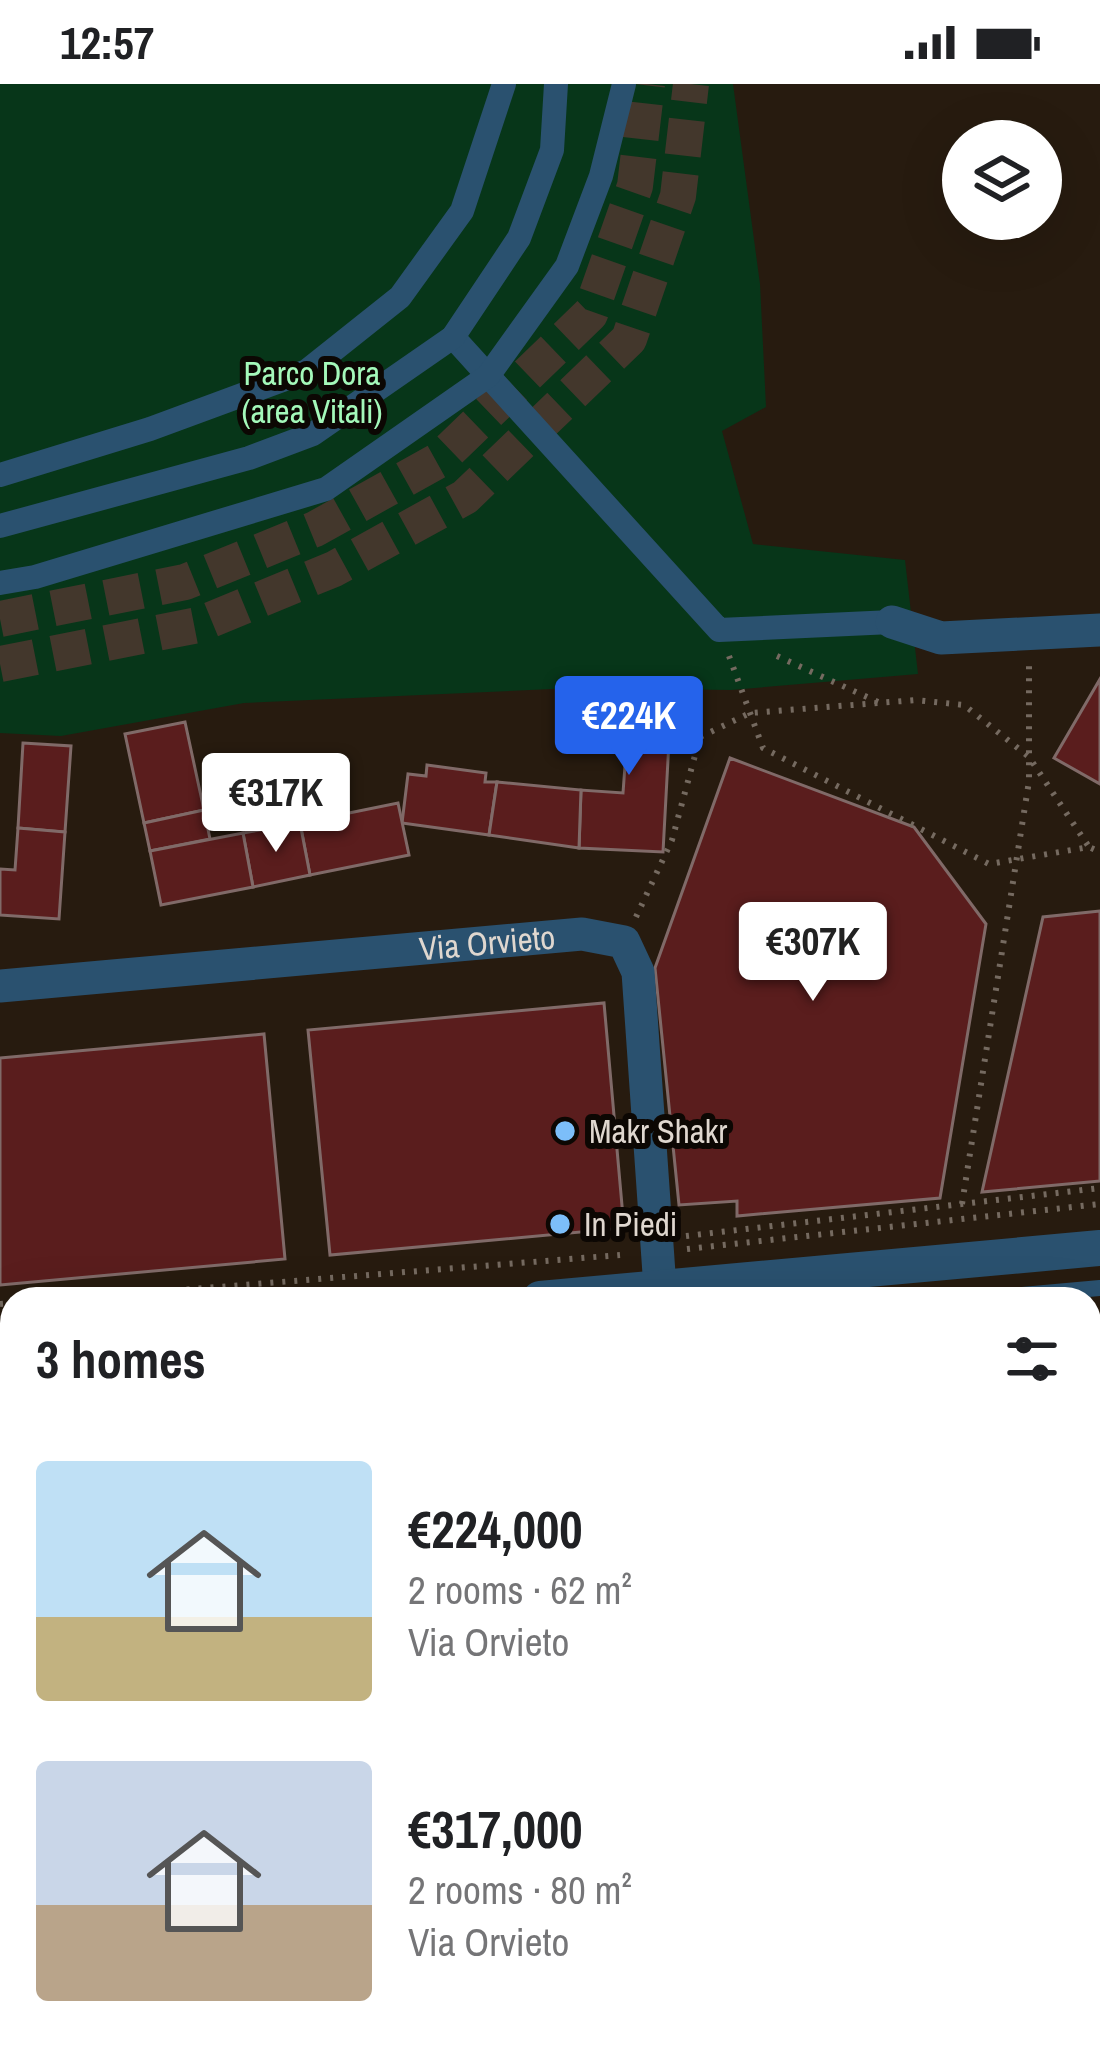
<!DOCTYPE html>
<html lang="en">
<head>
<meta charset="utf-8">
<style>
	:root { --surface:#fff; --page:#f2f2f2; --text:#202124; --muted:#757577; --accent:#2563eb }
	body { margin:0; font-family:"Archivo Narrow",sans-serif; background:var(--page); color:var(--text); height:100vh; display:flex; flex-direction:column; font-size:45px; white-space:nowrap }
	* { box-sizing:border-box; margin:0 }
	p { font-size:39px; color:var(--muted) }
	.icon { flex:none; width:66px; height:66px; fill:none; stroke:currentColor; stroke-width:2; stroke-linecap:round; stroke-linejoin:round }
	.map { position:relative; flex:1; overflow:hidden }
	.side { position:absolute; left:0px; top:1203px; width:1101px; height:771px; display:flex; flex-direction:column; background:var(--surface); border-radius:36px 36px 0 0; box-shadow:0 12px 48px #0002 }
	.side>* { flex:none }
	.buttons { position:absolute; left:942px; top:36px; display:grid; gap:24px }
	.buttons a { display:grid; place-items:center; width:120px; height:120px; border-radius:50%; background:var(--surface); box-shadow:0 12px 48px #0002; font-size:60px }
	.price { position:absolute; translate:-50% -102px; padding:0 27px; border-radius:12px; background:#fff; color:#222; font-size:39px; line-height:78px; filter:drop-shadow(0 3px 6px #0008) }
	.price::after { content:''; position:absolute; left:50%; top:72px; width:36px; height:27px; margin-left:-18px; background:inherit; clip-path:polygon(0 0,100% 0,50% 100%) }
	.price.selected { background:var(--accent); color:#fff }
	ul { padding:0; list-style:none }
	li { display:flex; align-items:center; gap:36px; height:300px; padding:0 36px }
	li span { display:grid; place-items:center; flex:none; width:336px; height:240px; border-radius:12px; color:#555 }
	li>.icon { margin-inline-start:auto }
	span .icon { width:144px; height:144px; fill:#fffc; stroke-width:1 }
	li b { font-size:51px }
	h2 { display:flex; justify-content:space-between; align-items:center; height:144px; padding:0 36px; font-size:51px }
	.status { display:flex; justify-content:space-between; align-items:center; height:84px; padding:0 60px; background:var(--surface); direction:ltr }
	.status svg { height:33px; fill:currentColor }
	.map>svg:first-child { display:block }
	.green { fill:#073619 }
	.building { fill:#5a1d1d; stroke:#806a68; stroke-width:3 }
	.lines { fill:none; stroke-linecap:round; stroke-linejoin:round }
	.secondary-tunnel { stroke:#43372c; stroke-width:36; stroke-dasharray:36 18; stroke-linecap:butt }
	.path { stroke:#756a60; stroke-width:6; stroke-dasharray:3 9; stroke-linecap:butt }
	.service { stroke:#2a516f; stroke-width:16 }
	.pedestrian { stroke:#2a516f; stroke-width:24 }
	.minor { stroke:#2a516f; stroke-width:33 }
	.tertiary { stroke:#2a516f; stroke-width:36 }
	.poi-dot { fill:#7cbef9; stroke:#0c0703; stroke-width:4.5 }
	.labels { text-anchor:middle; stroke-width:12; stroke-linejoin:round; paint-order:stroke }
	.park-label { font-size:33px; fill:#a4f9ba; stroke:#0c0703 }
	.street-label { font-size:33px; fill:#dfd7cf; stroke:#0c0703 }
	.poi-label { font-size:33px; fill:#dfd7cf; stroke:#0c0703; text-anchor:start }
</style>
</head>
<body>
<div class="status"><b>12:57</b><svg viewBox="0 0 49 12"><path d="M0 12V9h3v3zM5 12V6h3v6zM10 12V3h3v9zM15 12V0h3v12zM26 1h20v11H26zM47 4h2v5h-2z"/></svg></div>
<div class="map">
<svg width="1100" height="1973" viewBox="0 0 1100 1973">
	<rect width="100%" height="100%" fill="#271b0f"/>
	<path class="green" d="M0,0H733L760,200L766,323L722,347L753,460L905,476L918,590L731,606L574,604L244,619L61,652L0,649Z"/>
	<g class="building">
		<path d="M1100,595V700L1054,674Z"/>
		<path d="M593,616L671,620L663,768L579,764L581,706L623,709L626,668L590,666Z"/>
		<path d="M185,638L204,726L144,739L125,650Z"/>
		<path d="M23,659L71,662L65,748L18,744Z"/>
		<path d="M730,674L914,743L986,840L940,1114L737,1132V1117L679,1121L655,884Z"/>
		<path d="M427,681L486,689L485,698H497L489,751L402,739L408,690L426,692Z"/>
		<path d="M497,698L581,706L579,764L489,751Z"/>
		<path d="M398,719L409,771L310,791L300,739Z"/>
		<path d="M204,726L210,755L150,767L144,739Z"/>
		<path d="M300,739L310,791L253,803L243,749Z"/>
		<path d="M18,744L65,748L59,835L0,831V785L15,786Z"/>
		<path d="M243,749L253,803L161,821L150,767Z"/>
		<path d="M1100,827V1097L982,1108L1043,833Z"/>
		<path d="M604,919L624,1144L330,1171L308,946Z"/>
		<path d="M264,950L285,1175L0,1201V974Z"/>
		<path d="M12,1379V1962H61L63,1973H0V1380Z"/>
		<path d="M12,1400V1478L0,1479V1401Z"/>
		<path d="M1100,1428V1592L1089,1600V1433Z"/>
		<path d="M0,1534L12,1707V1753L0,1754Z"/>
		<path d="M1100,1592V1618L1089,1626V1600Z"/>
		<path d="M1100,1618V1654L1089,1639V1626Z"/>
		<path d="M1100,1768V1840L1089,1825V1776Z"/>
		<path d="M0,1821H12V1962L17,1964L0,1965Z"/>
		<path d="M1100,1840V1928L1089,1908V1847Z"/>
		<path d="M112,1962H196L197,1973H113Z"/>
		<path d="M363,1962H433V1973H364Z"/>
		<path d="M743,1962H811L810,1973L742,1969Z"/>
		<path d="M979,1962H1052L1054,1973H981Z"/>
	</g>
	<g class="lines">
		<g class="secondary-tunnel">
			<path d="M0,535L185,498L315,445L439,376L590,230L635,102L647,0"/>
			<path d="M0,580L198,541L334,485L465,413L629,255L678,112L691,0"/>
		</g>
		<g class="path">
			<path d="M729,572L763,664L989,780L1089,763L1100,768"/>
			<path d="M777,572L880,619"/>
			<path d="M636,833L672,756L700,653L750,629L916,616L964,621L1029,673L1089,763"/>
			<path d="M962,1120L1029,697V577"/>
			<path d="M686,1152L1100,1104"/>
			<path d="M687,1165L1100,1120"/>
			<path d="M67,1215L620,1171"/>
			<path d="M0,1220L12,1219"/>
		</g>
		<g class="service">
			<path d="M977,1215L1100,1204"/>
			<path d="M0,1308L12,1307"/>
		</g>
		<g class="pedestrian">
			<path d="M453,253L719,546L892,538"/>
			<path d="M0,391L150,345L307,287L400,213L462,127L504,0"/>
			<path d="M0,442L249,374L313,350L453,253L519,154L552,66L556,0"/>
			<path d="M0,499L35,493L326,405L488,292L567,182L601,92L624,0"/>
			<path d="M957,1962L960,1973"/>
		</g>
		<g class="minor">
			<path d="M892,538L941,554L1100,546"/>
			<path id="s1" d="M0,902L582,850L624,858L638,888L660,1204"/>
			<path d="M1089,1668L1100,1683"/>
			<path d="M89,1962L90,1973"/>
			<path d="M459,1962L460,1973"/>
			<path d="M861,1973L863,1962"/>
			<path d="M897,1973L899,1962"/>
		</g>
		<g class="tertiary">
			<path d="M540,1215L1100,1164"/>
			<path d="M1089,1255L1100,1254"/>
			<path d="M0,1263L12,1261"/>
			<path d="M0,1361L12,1360"/>
		</g>
	</g>
	<g class="poi-dot">
		<circle cx="565" cy="1047" r="12"/>
		<circle cx="560" cy="1140" r="12"/>
	</g>
	<g class="labels">
		<g class="park-label">
			<text x="312" y="301">Parco Dora<tspan x="312" dy="38">(area Vitali)</tspan></text>
		</g>
		<g class="street-label">
			<text dy="12" stroke="none"><textPath href="#s1" startOffset="489">Via Orvieto</textPath></text>
		</g>
		<g class="poi-label">
			<text x="589" y="1059">Makr Shakr</text>
			<text x="584" y="1152">In Piedi</text>
		</g>
	</g>
</svg>
<div class="buttons">
<a><svg class="icon" aria-label="layers" viewBox="0 0 24 24"><path d="M12 4l9 5-9 5-9-5zM3 14l9 5 9-5"/></svg></a>
</div>
<b class="price selected" style="left:629px;top:694px">€224K</b>
<b class="price" style="left:276px;top:771px">€317K</b>
<b class="price" style="left:813px;top:920px">€307K</b>
<section class="side">
<h2>3 homes<svg class="icon" aria-label="filters" viewBox="0 0 24 24"><path d="M4 7h16M4 17h16"/><circle cx="9" cy="7" r="2"/><circle cx="15" cy="17" r="2"/></svg></h2>
<ul>
<li><span style="background:linear-gradient(#bfe0f5 65%,#c2b280 0)"><svg class="icon" aria-label="home" viewBox="0 0 24 24"><path d="M3 11l9-7 9 7M6 9v11h12V9"/></svg></span><div><b>€224,000</b><p>2 rooms · 62 m²</p><p>Via Orvieto</p></div></li>
<li><span style="background:linear-gradient(#c9d6e8 60%,#b9a48a 0)"><svg class="icon" aria-label="home" viewBox="0 0 24 24"><path d="M3 11l9-7 9 7M6 9v11h12V9"/></svg></span><div><b>€317,000</b><p>2 rooms · 80 m²</p><p>Via Orvieto</p></div></li>
</ul>
</section>
</div>
</body>
</html>
